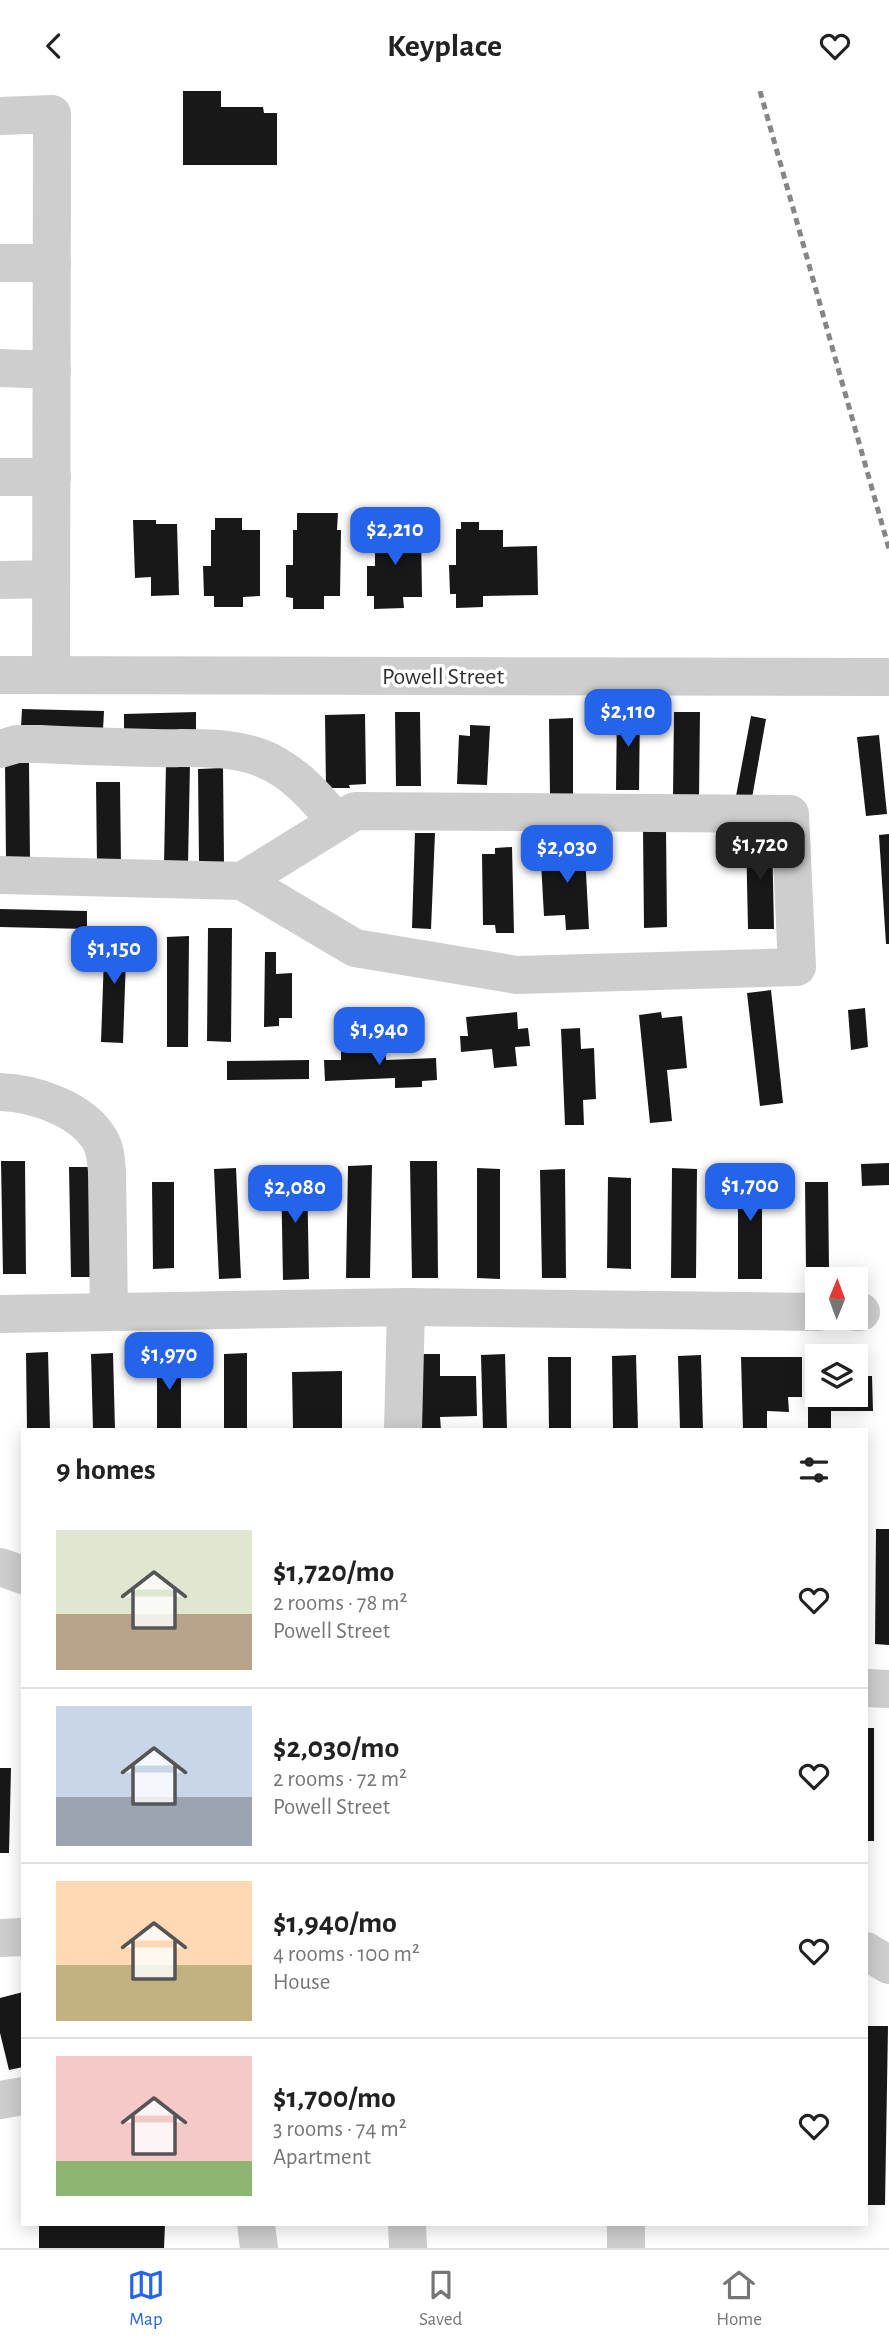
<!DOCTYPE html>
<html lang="en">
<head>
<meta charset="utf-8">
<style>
	:root { --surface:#fff; --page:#f2f2f2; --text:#222; --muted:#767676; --line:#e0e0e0; --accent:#2563eb }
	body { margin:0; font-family:"Alegreya Sans",sans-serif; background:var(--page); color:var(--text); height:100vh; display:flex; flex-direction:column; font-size:26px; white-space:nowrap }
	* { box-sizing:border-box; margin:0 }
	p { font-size:23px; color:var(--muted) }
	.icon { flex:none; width:38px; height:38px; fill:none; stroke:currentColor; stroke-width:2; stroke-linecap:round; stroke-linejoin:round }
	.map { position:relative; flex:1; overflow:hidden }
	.sheet { position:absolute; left:21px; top:1337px; width:847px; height:798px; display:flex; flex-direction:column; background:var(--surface); border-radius:0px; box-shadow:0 4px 18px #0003 }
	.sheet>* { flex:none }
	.needle { width:46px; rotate:1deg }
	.buttons { position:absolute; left:805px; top:1176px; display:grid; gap:14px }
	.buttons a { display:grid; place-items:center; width:63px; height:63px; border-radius:0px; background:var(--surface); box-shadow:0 4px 18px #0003; font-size:35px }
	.price { position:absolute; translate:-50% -60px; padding:0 16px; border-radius:14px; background:var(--accent); color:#fff; font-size:23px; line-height:46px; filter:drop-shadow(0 2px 4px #0008) }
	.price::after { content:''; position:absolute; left:50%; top:42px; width:21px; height:16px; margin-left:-10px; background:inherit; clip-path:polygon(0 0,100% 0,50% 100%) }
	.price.active { background:#222; color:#fff }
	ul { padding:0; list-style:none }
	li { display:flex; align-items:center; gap:21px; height:175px; padding:0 35px }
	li+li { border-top:2px solid var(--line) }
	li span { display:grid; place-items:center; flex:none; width:196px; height:140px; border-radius:0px; color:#555 }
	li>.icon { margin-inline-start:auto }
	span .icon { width:84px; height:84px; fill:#fffc; stroke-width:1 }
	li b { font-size:30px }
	h2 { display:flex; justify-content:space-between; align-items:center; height:84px; padding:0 35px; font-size:30px }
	header { display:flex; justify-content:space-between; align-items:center; height:91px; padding:0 35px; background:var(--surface); font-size:32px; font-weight:700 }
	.menu { display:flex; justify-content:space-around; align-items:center; height:98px; border-top:2px solid var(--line); background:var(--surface); font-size:19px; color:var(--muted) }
	.menu a { display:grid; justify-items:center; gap:4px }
	.menu .active { color:var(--accent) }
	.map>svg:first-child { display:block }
	.building { fill:#181818 }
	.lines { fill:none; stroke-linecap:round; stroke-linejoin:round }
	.minor { stroke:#cecece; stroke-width:38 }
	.rail { stroke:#868686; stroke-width:5; stroke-dasharray:7 5; stroke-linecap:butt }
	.labels { text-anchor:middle; stroke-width:7; stroke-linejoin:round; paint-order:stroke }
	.street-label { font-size:24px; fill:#313131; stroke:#fff }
</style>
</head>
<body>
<header><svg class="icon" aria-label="back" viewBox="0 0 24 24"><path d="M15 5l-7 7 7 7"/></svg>Keyplace<svg class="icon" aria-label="heart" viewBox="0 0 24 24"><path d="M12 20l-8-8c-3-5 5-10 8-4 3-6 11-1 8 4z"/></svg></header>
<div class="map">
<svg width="889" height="2157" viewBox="0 0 889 2157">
	<rect width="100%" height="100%" fill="#fff"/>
	<g class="building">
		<path d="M183,0H221V16H263L264,22H277V74H183Z"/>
		<path d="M297,422H338L337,439H341L340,505H324V518H293V507L286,506V474H293V439H297Z"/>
		<path d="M215,427H242V439H260V505L243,506V516H214V505H204L203,475H211V439H215Z"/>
		<path d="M133,429H156V433H177L179,504L151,505V486L135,487Z"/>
		<path d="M399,429V440H421L422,506H403L404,517L374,518V505H367V475H375V439H380V430Z"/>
		<path d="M461,431H479V439H503V456L537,455L538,504L483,505V516L456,517V503H450L449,474H456V438H461Z"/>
		<path d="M22,618L104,620L103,639L21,637Z"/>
		<path d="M617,618H640L639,699H616Z"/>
		<path d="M196,621V639L124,640V623Z"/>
		<path d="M395,621H420L421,695H396Z"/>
		<path d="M674,621H700L699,706L673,705Z"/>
		<path d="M365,623L366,693L349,694L350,697H326L325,624Z"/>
		<path d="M751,625L766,628L752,707L736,705Z"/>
		<path d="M573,627V704H550L549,628Z"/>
		<path d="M470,634L490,635L487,694L457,693L459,644L470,645Z"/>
		<path d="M879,644L887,723L866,725L857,646Z"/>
		<path d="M5,671H29L30,769H6Z"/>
		<path d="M166,672H190L188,774H164Z"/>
		<path d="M223,677L224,772H199L198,678Z"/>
		<path d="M96,691H120L121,774H97Z"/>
		<path d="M643,738H666L667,836L644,837Z"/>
		<path d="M415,742H435L431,838L412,837Z"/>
		<path d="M772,743L774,838H748L746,744Z"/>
		<path d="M889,743V853H886L879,744Z"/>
		<path d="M584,745L589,838L566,839L565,824L544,825L541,771L563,770L561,746Z"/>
		<path d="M512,756L514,842H496L495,834H483L482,763H495V757Z"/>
		<path d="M0,818L87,820V838L0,836Z"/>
		<path d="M208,837H232L231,951L207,950Z"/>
		<path d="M105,838L127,839L123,952L101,951Z"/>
		<path d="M189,845L188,956H167V846Z"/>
		<path d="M265,861H276V883L292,882V927H279V935L264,936Z"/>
		<path d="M771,899L783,1012L760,1015L747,902Z"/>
		<path d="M865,917L868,956L851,959L848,919Z"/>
		<path d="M517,921L518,938L528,937L530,955L515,956L517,975L494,977L492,958L461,961L460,945H468L466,926Z"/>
		<path d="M661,921L662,927L682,925L687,977L667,979L672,1030L650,1032L639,924Z"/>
		<path d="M580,937L581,958L594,957L596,1008L583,1009L584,1034H565L561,938Z"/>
		<path d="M385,953L386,969L436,967L437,989L422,990V996L395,997V987L325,990L324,969H341V955Z"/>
		<path d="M309,969V988L227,989V970Z"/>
		<path d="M1,1070H25L26,1183H3Z"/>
		<path d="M410,1070H437L438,1187H412Z"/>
		<path d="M889,1072V1094L862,1095L861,1073Z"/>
		<path d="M372,1074L370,1187H346L348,1075Z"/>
		<path d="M69,1076H90L92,1186H71Z"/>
		<path d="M236,1077L241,1187L219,1188L214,1078Z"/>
		<path d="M477,1077L500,1078V1188L477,1187Z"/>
		<path d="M672,1077L697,1078L696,1187H671Z"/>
		<rect x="738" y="1077" width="24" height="111"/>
		<path d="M565,1078L566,1187H542L540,1079Z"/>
		<path d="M281,1079H307L309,1188L283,1189Z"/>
		<path d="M608,1086L631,1087V1178L607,1177Z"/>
		<path d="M152,1091H174V1177L153,1178Z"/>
		<path d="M805,1091H828L829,1178L806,1179Z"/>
		<path d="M48,1261L50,1339H27L26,1262Z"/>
		<path d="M113,1262L115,1339H93L91,1263Z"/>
		<path d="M247,1262V1339H224V1263Z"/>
		<rect x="157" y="1263" width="24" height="76"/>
		<path d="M416,1263H440V1285H476L477,1325L440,1326L441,1339H417Z"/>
		<path d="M505,1263L507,1339H483L481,1264Z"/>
		<path d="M636,1264L638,1339H613L612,1265Z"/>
		<path d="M701,1264L703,1339H680L678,1265Z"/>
		<path d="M548,1266H571V1339H549Z"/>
		<path d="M741,1266H802V1306H788L789,1321L767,1320V1339H743Z"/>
		<path d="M808,1272H817V1304H856V1285H872L873,1320H831V1339H808Z"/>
		<path d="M342,1280V1339H293L292,1281Z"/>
		<path d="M876,1438H889V1554L875,1553Z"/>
		<rect x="866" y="1637" width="8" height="113"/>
		<path d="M0,1677H11L9,1762H0Z"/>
		<path d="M23,1901V1976L9,1979L0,1942V1907Z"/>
		<path d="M866,1935H888L885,2114H866Z"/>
		<path d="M39,2133H165L164,2157H39Z"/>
	</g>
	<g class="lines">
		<g class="minor">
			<path d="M0,25L52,23L51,584"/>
			<path d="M0,172H52"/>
			<path d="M0,277L52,279"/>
			<path d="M0,386H52"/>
			<path d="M0,489L51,488"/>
			<path d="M0,584L886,586"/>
			<path d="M0,658L17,653H40C77,655 115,656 153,657C192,658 238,653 274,673C300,687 318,709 337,731"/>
			<path d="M0,784L242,790L355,857L517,884L797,876L790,723L355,720L242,790"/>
			<path d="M0,1001C34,1002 82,1018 100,1049C106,1059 106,1070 107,1081L109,1221"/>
			<path d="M406,1216L817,1221"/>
			<path d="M856,1221H861"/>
			<path d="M0,1223L406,1216L403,1339"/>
			<path d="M0,1476L23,1484"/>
			<path d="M866,1597L889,1598"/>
			<path d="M0,1847L23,1846"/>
			<path d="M866,1860L889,1874"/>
			<path d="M0,2009L23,2005"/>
			<path d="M256,2133L259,2157"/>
			<path d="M407,2133L408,2157"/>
			<path d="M626,2133V2157"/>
		</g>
		<path class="rail" d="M760,0L889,458"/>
	</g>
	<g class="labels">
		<g class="street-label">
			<text x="443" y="593">Powell Street</text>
		</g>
	</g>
</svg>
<div class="buttons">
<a><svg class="needle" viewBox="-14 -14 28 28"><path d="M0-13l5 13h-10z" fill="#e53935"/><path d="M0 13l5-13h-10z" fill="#767676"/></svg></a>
<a><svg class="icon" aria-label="layers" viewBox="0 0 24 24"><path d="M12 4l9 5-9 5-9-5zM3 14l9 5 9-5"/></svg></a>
</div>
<b class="price" style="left:395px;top:476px">$2,210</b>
<b class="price" style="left:628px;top:658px">$2,110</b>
<b class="price active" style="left:760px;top:791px">$1,720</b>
<b class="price" style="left:567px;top:794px">$2,030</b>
<b class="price" style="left:114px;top:895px">$1,150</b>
<b class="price" style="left:379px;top:976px">$1,940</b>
<b class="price" style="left:750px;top:1132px">$1,700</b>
<b class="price" style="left:295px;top:1134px">$2,080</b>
<b class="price" style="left:169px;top:1301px">$1,970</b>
<section class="sheet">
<h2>9 homes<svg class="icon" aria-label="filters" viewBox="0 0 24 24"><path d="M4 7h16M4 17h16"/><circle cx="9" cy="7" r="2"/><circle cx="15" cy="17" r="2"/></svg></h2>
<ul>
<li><span style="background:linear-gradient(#dfe7d0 60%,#b9a48a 0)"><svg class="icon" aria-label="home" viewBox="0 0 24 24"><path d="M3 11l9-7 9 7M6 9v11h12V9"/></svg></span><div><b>$1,720/mo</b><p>2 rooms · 78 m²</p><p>Powell Street</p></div><svg class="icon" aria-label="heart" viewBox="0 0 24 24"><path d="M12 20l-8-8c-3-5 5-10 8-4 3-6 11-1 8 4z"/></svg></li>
<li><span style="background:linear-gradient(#c9d6e8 65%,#9aa5b1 0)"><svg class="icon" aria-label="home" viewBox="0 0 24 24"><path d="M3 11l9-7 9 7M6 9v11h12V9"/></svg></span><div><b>$2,030/mo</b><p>2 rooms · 72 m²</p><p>Powell Street</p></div><svg class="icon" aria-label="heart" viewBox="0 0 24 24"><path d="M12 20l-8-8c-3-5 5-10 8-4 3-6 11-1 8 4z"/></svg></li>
<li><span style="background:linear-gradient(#ffd9b3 60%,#c2b280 0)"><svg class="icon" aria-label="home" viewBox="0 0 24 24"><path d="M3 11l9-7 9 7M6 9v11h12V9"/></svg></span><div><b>$1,940/mo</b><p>4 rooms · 100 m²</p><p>House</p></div><svg class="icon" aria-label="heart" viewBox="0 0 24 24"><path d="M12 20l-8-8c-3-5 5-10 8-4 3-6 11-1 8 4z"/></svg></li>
<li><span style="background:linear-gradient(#f6c9c9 75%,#8fb573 0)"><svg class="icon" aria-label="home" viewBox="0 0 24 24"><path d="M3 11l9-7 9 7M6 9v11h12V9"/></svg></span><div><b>$1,700/mo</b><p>3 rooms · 74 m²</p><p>Apartment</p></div><svg class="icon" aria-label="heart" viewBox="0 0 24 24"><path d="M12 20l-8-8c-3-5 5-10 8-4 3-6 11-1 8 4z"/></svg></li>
</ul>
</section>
</div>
<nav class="menu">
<a class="active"><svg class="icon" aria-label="map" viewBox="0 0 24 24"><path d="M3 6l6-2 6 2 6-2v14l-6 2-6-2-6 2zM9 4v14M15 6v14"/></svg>Map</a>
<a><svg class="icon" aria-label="saved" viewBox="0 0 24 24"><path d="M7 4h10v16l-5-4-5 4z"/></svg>Saved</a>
<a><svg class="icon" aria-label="home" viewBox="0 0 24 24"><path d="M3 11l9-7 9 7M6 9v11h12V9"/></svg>Home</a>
</nav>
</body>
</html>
